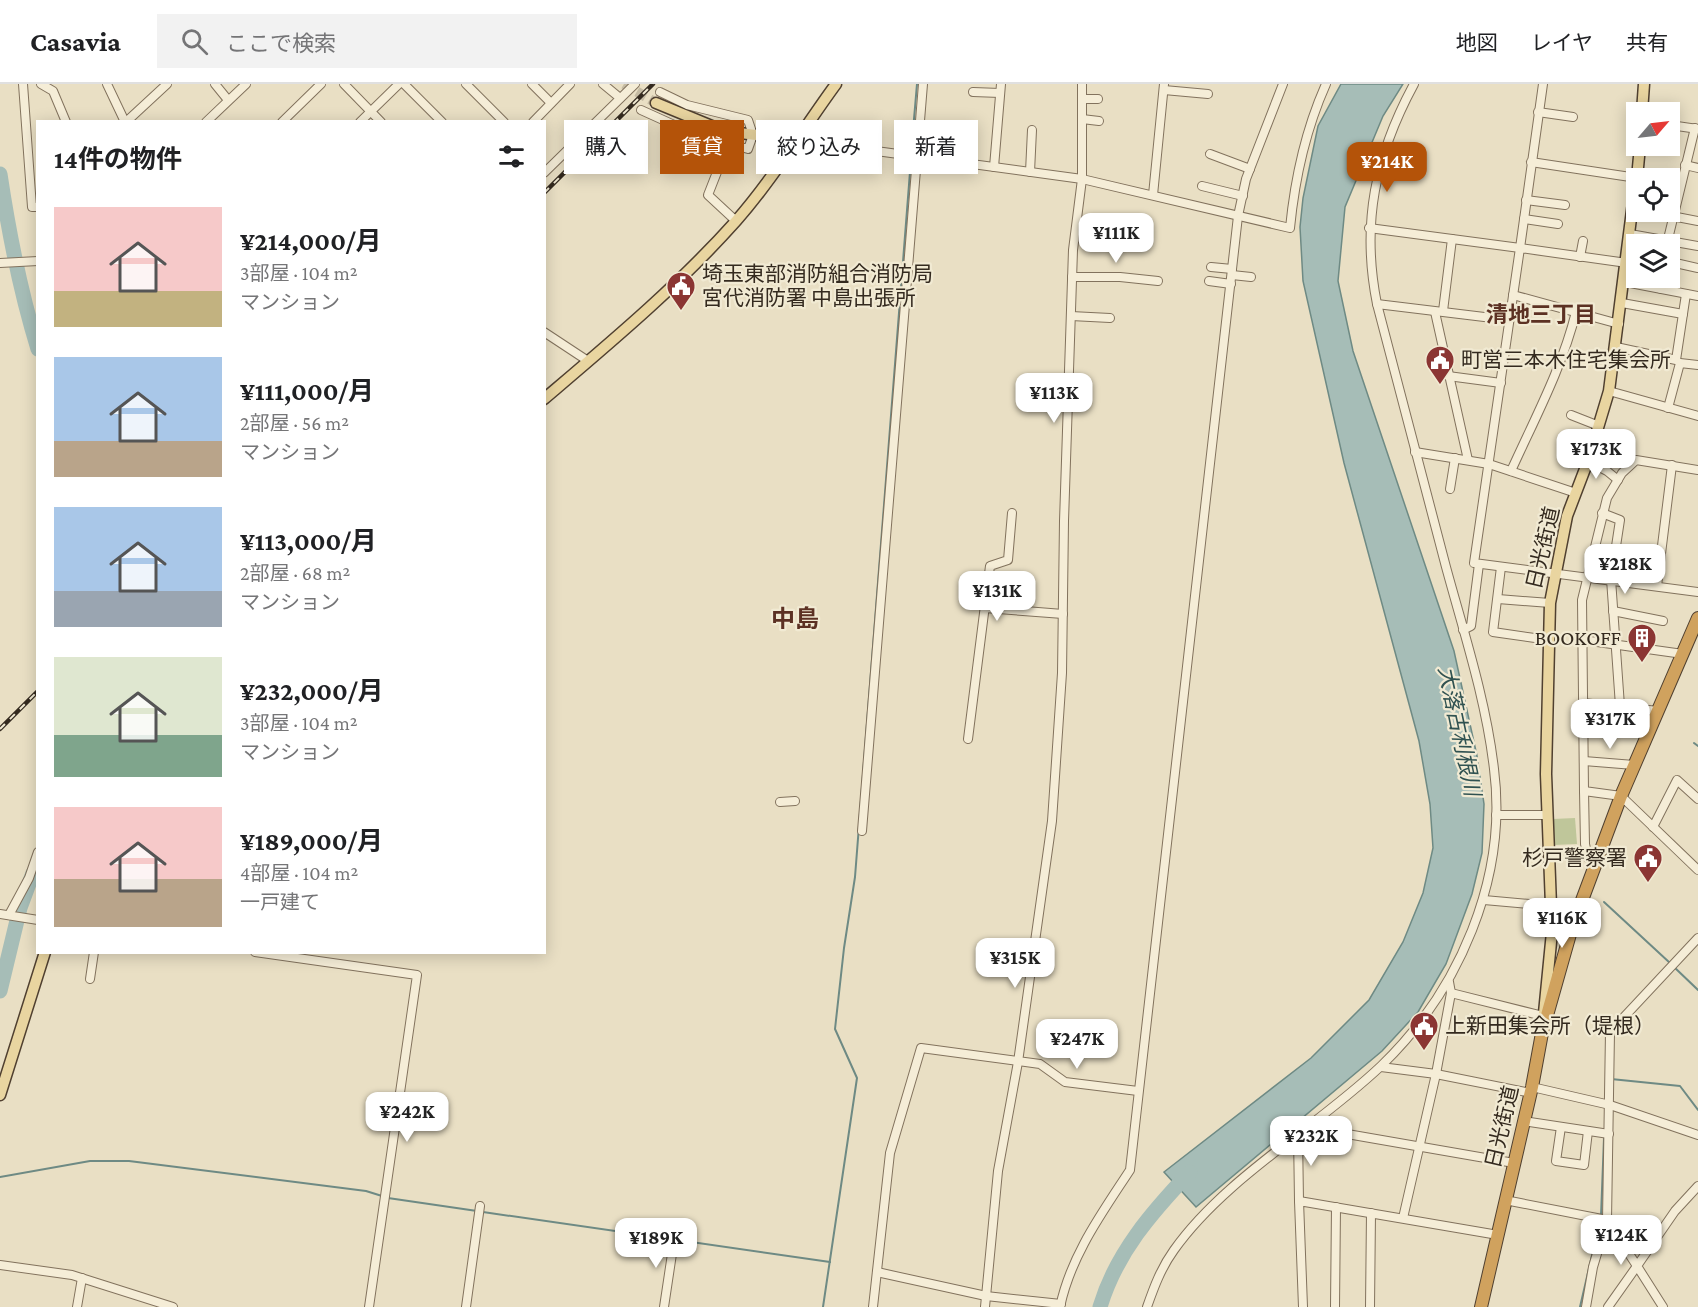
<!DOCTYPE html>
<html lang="ja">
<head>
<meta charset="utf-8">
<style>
	:root { --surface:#fff; --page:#f2f2f2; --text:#202124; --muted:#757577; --line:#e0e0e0; --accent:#b45309 }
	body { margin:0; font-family:"Crimson Pro","Noto Sans JP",serif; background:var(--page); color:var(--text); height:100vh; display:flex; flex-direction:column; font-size:22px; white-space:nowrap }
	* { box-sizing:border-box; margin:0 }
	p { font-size:20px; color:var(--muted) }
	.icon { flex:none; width:33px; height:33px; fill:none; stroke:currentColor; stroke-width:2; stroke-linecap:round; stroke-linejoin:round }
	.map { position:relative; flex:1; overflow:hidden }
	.details { position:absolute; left:36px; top:36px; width:510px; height:834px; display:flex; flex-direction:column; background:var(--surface); border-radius:0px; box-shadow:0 3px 15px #0003 }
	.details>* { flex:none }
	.banner { position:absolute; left:564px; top:36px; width:570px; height:54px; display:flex; gap:12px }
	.needle { width:39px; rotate:62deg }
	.buttons { position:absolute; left:1626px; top:18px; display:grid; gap:12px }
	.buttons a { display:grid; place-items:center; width:54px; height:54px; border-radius:0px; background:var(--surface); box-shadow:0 3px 15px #0003; font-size:30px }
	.price { position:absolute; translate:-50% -51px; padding:0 14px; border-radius:12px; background:#fff; color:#222; font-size:20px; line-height:39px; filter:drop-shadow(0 2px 3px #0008) }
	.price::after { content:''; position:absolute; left:50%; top:36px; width:18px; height:14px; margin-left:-9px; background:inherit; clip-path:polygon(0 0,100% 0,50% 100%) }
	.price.selected { background:var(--accent); color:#fff }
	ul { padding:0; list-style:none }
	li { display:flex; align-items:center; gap:18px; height:150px; padding:0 18px }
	li span { display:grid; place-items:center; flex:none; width:168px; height:120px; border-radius:0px; color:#555 }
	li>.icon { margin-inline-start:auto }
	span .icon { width:72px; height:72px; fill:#fffc; stroke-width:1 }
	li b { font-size:26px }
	h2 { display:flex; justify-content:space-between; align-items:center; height:72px; padding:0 18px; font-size:26px }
	.chip { padding:0 21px; border-radius:0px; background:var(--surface); box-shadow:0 3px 15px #0003; font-size:21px; line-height:54px }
	.chip.selected { background:var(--accent); color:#fff }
	header { display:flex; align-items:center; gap:36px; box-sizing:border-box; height:84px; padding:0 30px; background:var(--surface); border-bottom:2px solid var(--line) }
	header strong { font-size:28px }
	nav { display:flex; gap:33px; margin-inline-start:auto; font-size:21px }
	.search { width:420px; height:54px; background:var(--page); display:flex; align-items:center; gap:15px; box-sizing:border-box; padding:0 21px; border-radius:0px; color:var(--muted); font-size:22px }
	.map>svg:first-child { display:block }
	.park { fill:#bfc69a }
	.water { fill:#a6bdb7; stroke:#6e8a84; stroke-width:1.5 }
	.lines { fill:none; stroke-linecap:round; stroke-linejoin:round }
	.stream { stroke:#6e8a84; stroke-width:2 }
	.river { stroke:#a6bdb7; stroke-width:15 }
	.major-tunnel { stroke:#c5bba3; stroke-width:10; stroke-dasharray:10 5; stroke-linecap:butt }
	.minor-casing { stroke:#82725d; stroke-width:10 }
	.major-casing { stroke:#504030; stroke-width:13 }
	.highway-casing { stroke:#504030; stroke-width:14 }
	.minor { stroke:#f5edd7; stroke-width:8 }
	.major { stroke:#e9d5a0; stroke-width:10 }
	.highway { stroke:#d0a25e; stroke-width:12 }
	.rail-casing { stroke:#342a1f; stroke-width:4.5 }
	.rail { stroke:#f1ead3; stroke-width:2; stroke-dasharray:7; stroke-linecap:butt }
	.labels { text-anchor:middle; stroke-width:4.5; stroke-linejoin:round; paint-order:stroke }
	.poi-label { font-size:21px; fill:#342a1f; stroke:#f1ead3; text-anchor:start }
	.street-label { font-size:21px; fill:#342a1f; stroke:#f1ead3 }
	.neighbourhood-label { font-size:22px; font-weight:bold; fill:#5c3123; stroke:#f1ead3 }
	.water-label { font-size:22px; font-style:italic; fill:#305251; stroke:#f1ead3 }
	.quarter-label { font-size:24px; font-weight:bold; fill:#5c3123; stroke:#f1ead3 }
</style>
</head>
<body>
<header>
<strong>Casavia</strong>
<div class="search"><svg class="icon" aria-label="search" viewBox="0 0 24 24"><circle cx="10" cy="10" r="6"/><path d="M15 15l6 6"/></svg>ここで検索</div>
<nav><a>地図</a><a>レイヤ</a><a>共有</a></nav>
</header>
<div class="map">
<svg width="1698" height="1223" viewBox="0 0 1698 1223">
	<rect width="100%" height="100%" fill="#e9dfc4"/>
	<path class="park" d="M1575,734L1577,760L1554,761L1553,735Z"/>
	<path class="water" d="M1341,0H1403L1383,32L1345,123L1338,197L1353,267L1454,567L1477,672L1484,720L1482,769L1472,810L1446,880L1418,928L1382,967L1196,1123L1164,1088L1311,974L1369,916L1403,858L1423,809L1433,764L1430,720L1419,657L1344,379L1303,197L1300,143L1303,114L1318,42Z"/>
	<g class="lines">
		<g class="stream">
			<path d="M911,70L917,0"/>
			<path d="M1694,659L1698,662"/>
			<path d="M1604,818L1670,879"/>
			<path d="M1674,883L1698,906"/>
			<path d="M1611,995L1680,1002L1698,1026"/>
			<path d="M0,1093L90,1077H129L366,1107L382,1112"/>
			<path d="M388,1114L477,1127"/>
			<path d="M483,1128L830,1178"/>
			<path d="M1601,1132L1604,1054"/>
			<path d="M823,1223L857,994L835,945L844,864L855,793L911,75"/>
			<path d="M1580,1223L1600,1137"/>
		</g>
		<g class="river">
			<path d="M0,90C9,150 20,207 38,265"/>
			<path d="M0,907L20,824L33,789"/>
			<path d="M1100,1223C1116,1169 1152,1128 1190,1088"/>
		</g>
		<path class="major-tunnel" d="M624,0L656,19"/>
		<g class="minor-casing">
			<g id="minor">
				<path d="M23,0L32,123H38"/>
				<path d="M41,0L53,7L66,38"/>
				<path d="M107,0L125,38"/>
				<path d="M215,0L228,16"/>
				<path d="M344,0L381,38"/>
				<path d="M404,0L442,38"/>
				<path d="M466,0L504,38"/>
				<path d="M532,0L551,19"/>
				<path d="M603,0L620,14"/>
				<path d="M1164,6L1208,10"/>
				<path d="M973,8L1000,9"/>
				<path d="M1082,15H1098"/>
				<path d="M641,26L694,50L748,65L753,51L748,36L687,21L660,8"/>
				<path d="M1538,28L1573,33"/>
				<path d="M1082,35L1099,37"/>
				<path d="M126,38L167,0"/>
				<path d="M206,38L246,0"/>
				<path d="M282,38L321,0"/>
				<path d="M360,38L399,0"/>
				<path d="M533,38L570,0"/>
				<path d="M1670,41L1698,45"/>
				<path d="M795,56L1082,95L1290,144C1295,93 1305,47 1326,0"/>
				<path d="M728,60L708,111L736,137"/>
				<path d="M1210,70L1250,85"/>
				<path d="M1531,78L1637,94"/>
				<path d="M1685,81L1698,84"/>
				<path d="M994,83L1001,0"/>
				<path d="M1030,88L1032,46"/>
				<path d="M544,89L635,0"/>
				<path d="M1202,102L1243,112"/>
				<path d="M1153,111L1164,0"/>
				<path d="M1526,116L1565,121"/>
				<path d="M1651,128L1698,137"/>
				<path d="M1524,135L1558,140"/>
				<path d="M1369,144L1520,164L1543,0"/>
				<path d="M1630,150L1698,162"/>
				<path d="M1668,155L1695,44"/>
				<path d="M1580,173L1583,157"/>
				<path d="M1671,178L1698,184"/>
				<path d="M0,179L38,177"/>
				<path d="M1627,179L1520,164L1474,479L1698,508"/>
				<path d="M1670,179L1674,156"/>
				<path d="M1211,183L1232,185"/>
				<path d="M1232,191L1251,193"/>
				<path d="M1072,193H1120L1158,197"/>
				<path d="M1209,197L1231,200"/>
				<path d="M1625,198L1698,212"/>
				<path d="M1661,205L1664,194"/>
				<path d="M1513,211L1619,240"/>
				<path d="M1622,219L1683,230"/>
				<path d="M1377,220C1361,140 1375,72 1414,0"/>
				<path d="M1443,227L1452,155"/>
				<path d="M1435,228L1468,376"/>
				<path d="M1071,232L1110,234"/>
				<path d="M544,248L588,277"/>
				<path d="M1616,263L1676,276L1686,210"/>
				<path d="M1448,292L1501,299"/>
				<path d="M1609,307L1698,332"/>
				<path d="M1668,324L1680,279L1698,281"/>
				<path d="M1571,331L1599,342"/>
				<path d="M1415,368L1489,380L1576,409"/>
				<path d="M1588,377L1607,387L1618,396"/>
				<path d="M1698,386L1636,376L1622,389L1607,414L1582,516L1584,707L1621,712L1698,786"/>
				<path d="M1511,387C1535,334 1562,284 1576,228"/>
				<path d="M1450,405L1455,374"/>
				<path d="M1602,429L1620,436L1611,495L1620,622"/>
				<path d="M1501,483L1493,548L1549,556"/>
				<path d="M1657,502L1672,381"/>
				<path d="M1498,515L1550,519"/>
				<path d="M985,524L1063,530"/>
				<path d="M1613,527L1663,537"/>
				<path d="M1463,546L1471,542L1479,480"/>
				<path d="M1583,556L1683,570"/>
				<path d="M1583,619L1658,627"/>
				<path d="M1584,643L1648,649"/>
				<path d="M968,655L990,482L1008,476L1012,429"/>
				<path d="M1584,677L1634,681"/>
				<path d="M1584,707L1585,760L1588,774L1595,778"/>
				<path d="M780,718L795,717"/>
				<path d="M1496,731H1547"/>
				<path d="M1653,743L1677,696L1698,715"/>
				<path d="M862,747L923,0"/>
				<path d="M1484,816L1552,822"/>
				<path d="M0,830L38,836"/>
				<path d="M9,831L29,794L38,768"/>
				<path d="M255,868L417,891L369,1223"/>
				<path d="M90,895L94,868"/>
				<path d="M1451,909L1543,932"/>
				<path d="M1381,983L1436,990L1531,1009"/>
				<path d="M1532,1003L1610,1021L1698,1051"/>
				<path d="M1523,1037L1609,1050"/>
				<path d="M1307,1043L1514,1079"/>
				<path d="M1561,1043L1556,1077L1584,1081L1588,1047"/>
				<path d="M1298,1050L1299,1117"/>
				<path d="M1505,1116L1607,1136L1637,1182L1608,1223"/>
				<path d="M1403,1134L1436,990L1451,909L1449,898"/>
				<path d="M0,1181L72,1191L173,1223"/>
				<path d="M877,1188L986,1212L1061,1220"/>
				<path d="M77,1223L82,1194"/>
				<path d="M466,1223L480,1122"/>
				<path d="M664,1223L675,1150"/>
				<path d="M873,1223L890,1069L921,964L1040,980L1065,998L1138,1007"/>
				<path d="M985,1223L998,1087L1018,978L1052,737L1062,589L1064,437L1073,166L1082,95V0"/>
				<path d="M1060,1223C1071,1171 1102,1129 1130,1086L1238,132L1246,95L1283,0"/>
				<path d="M1147,1223C1154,1203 1161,1184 1174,1166C1225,1094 1317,1043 1381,982C1459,907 1508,794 1494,685C1486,616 1464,549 1446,483C1423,395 1400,308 1377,220L1509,236"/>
				<path d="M1303,1223L1299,1117L1498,1151"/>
				<path d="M1335,1223L1336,1123"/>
				<path d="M1370,1223L1371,1129"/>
				<path d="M1586,1223L1593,1183L1607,1136L1610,948L1698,854"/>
				<path d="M1663,1223L1637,1182L1675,1127L1698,1102"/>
			</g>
		</g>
		<g class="major-casing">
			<g id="major">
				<path d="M656,19L724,47L795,56"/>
				<path d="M1642,28L1644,0"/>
				<path d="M1637,94L1640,62"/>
				<path d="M544,315C611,258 678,202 736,137C773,95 803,45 836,0"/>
				<path d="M1544,929L1552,848L1546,690L1550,519L1567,432L1588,377L1609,307L1636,95"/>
				<path d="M0,1011L45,868"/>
			</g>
		</g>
		<g class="highway-casing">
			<path id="highway" d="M1481,1223L1532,1003L1542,949L1572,843L1621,712L1698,534"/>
		</g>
		<use href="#minor" class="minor"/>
		<use href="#major" class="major"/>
		<use href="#highway" class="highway"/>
		<g class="rail-casing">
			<g id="rail">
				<path d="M544,109L653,0"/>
				<path d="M0,645L38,607"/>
			</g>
		</g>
		<use href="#rail" class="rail"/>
	</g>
	<defs>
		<g id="civic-pin" transform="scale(1.5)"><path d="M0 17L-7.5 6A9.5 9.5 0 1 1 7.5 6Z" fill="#8b3533" stroke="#f1ead3"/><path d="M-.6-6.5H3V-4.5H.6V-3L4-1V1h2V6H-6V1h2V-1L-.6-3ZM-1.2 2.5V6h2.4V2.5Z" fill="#fff"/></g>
		<g id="building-pin" transform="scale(1.5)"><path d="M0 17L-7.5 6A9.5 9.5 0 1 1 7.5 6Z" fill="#8b3533" stroke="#f1ead3"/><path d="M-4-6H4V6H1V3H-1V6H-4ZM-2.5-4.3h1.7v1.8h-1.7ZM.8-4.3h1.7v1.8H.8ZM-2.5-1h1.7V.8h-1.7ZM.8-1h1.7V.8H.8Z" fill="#fff"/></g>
	</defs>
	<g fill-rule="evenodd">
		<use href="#civic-pin" x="681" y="202"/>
		<use href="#civic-pin" x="1440" y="276"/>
		<use href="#building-pin" x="1642" y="554"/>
		<use href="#civic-pin" x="1648" y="774"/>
		<use href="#civic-pin" x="1424" y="942"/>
	</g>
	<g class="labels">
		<g class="poi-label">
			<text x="702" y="197">埼玉東部消防組合消防局<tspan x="702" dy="24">宮代消防署 中島出張所</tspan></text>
			<text x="1461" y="283">町営三本木住宅集会所</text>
			<text x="1621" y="561" text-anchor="end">BOOKOFF</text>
			<text x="1627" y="781" text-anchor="end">杉戸警察署</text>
			<text x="1445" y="949">上新田集会所（堤根）</text>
		</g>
		<g class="street-label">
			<text transform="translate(1543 464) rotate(-77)" y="7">日光街道</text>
			<text transform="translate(1502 1043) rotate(-77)" y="7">日光街道</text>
		</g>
		<g class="neighbourhood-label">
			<text x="1541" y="238">清地三丁目</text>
		</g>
		<g class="water-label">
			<text transform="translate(1460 647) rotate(78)" y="8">大落古利根川</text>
		</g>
		<g class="quarter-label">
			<text x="795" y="543">中島</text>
		</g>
	</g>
</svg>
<div class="buttons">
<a><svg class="needle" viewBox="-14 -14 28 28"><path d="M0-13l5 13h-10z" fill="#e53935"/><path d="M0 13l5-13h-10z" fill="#757577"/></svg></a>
<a><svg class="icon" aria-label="locate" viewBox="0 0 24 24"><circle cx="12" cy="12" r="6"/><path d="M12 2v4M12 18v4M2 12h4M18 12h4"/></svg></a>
<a><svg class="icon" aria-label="layers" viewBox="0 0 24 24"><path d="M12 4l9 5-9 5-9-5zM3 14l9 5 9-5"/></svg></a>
</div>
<b class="price selected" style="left:1387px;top:109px">¥214K</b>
<b class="price" style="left:1116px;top:180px">¥111K</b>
<b class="price" style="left:1054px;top:340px">¥113K</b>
<b class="price" style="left:1596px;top:396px">¥173K</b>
<b class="price" style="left:1625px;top:511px">¥218K</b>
<b class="price" style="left:997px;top:538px">¥131K</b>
<b class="price" style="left:1610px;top:666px">¥317K</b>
<b class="price" style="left:1562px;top:865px">¥116K</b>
<b class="price" style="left:1015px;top:905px">¥315K</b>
<b class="price" style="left:1077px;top:986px">¥247K</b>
<b class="price" style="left:407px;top:1059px">¥242K</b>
<b class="price" style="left:1311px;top:1083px">¥232K</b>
<b class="price" style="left:1621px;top:1182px">¥124K</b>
<b class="price" style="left:656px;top:1185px">¥189K</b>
<div class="banner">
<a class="chip">購入</a>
<a class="chip selected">賃貸</a>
<a class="chip">絞り込み</a>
<a class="chip">新着</a>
</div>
<section class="details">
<h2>14件の物件<svg class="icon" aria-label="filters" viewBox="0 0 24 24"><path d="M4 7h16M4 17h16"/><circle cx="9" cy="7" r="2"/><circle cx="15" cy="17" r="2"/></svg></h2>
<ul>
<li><span style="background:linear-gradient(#f6c9c9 70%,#c2b280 0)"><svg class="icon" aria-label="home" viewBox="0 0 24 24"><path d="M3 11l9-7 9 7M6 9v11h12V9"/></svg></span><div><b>¥214,000/月</b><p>3部屋 · 104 m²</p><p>マンション</p></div></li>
<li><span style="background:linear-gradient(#a9c7e8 70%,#b9a48a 0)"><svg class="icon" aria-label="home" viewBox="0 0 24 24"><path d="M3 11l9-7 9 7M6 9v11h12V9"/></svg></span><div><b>¥111,000/月</b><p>2部屋 · 56 m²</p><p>マンション</p></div></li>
<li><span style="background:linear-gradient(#a9c7e8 70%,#9aa5b1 0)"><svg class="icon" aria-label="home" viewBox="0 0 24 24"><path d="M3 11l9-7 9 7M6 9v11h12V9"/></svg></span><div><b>¥113,000/月</b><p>2部屋 · 68 m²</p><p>マンション</p></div></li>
<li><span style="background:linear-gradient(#dfe7d0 65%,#7fa58c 0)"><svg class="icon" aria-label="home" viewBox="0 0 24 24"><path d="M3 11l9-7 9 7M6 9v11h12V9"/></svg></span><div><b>¥232,000/月</b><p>3部屋 · 104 m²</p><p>マンション</p></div></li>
<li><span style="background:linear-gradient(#f6c9c9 60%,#b9a48a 0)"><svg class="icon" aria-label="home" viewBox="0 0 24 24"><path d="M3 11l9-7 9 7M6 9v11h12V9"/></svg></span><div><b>¥189,000/月</b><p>4部屋 · 104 m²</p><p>一戸建て</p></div></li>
</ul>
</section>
</div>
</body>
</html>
